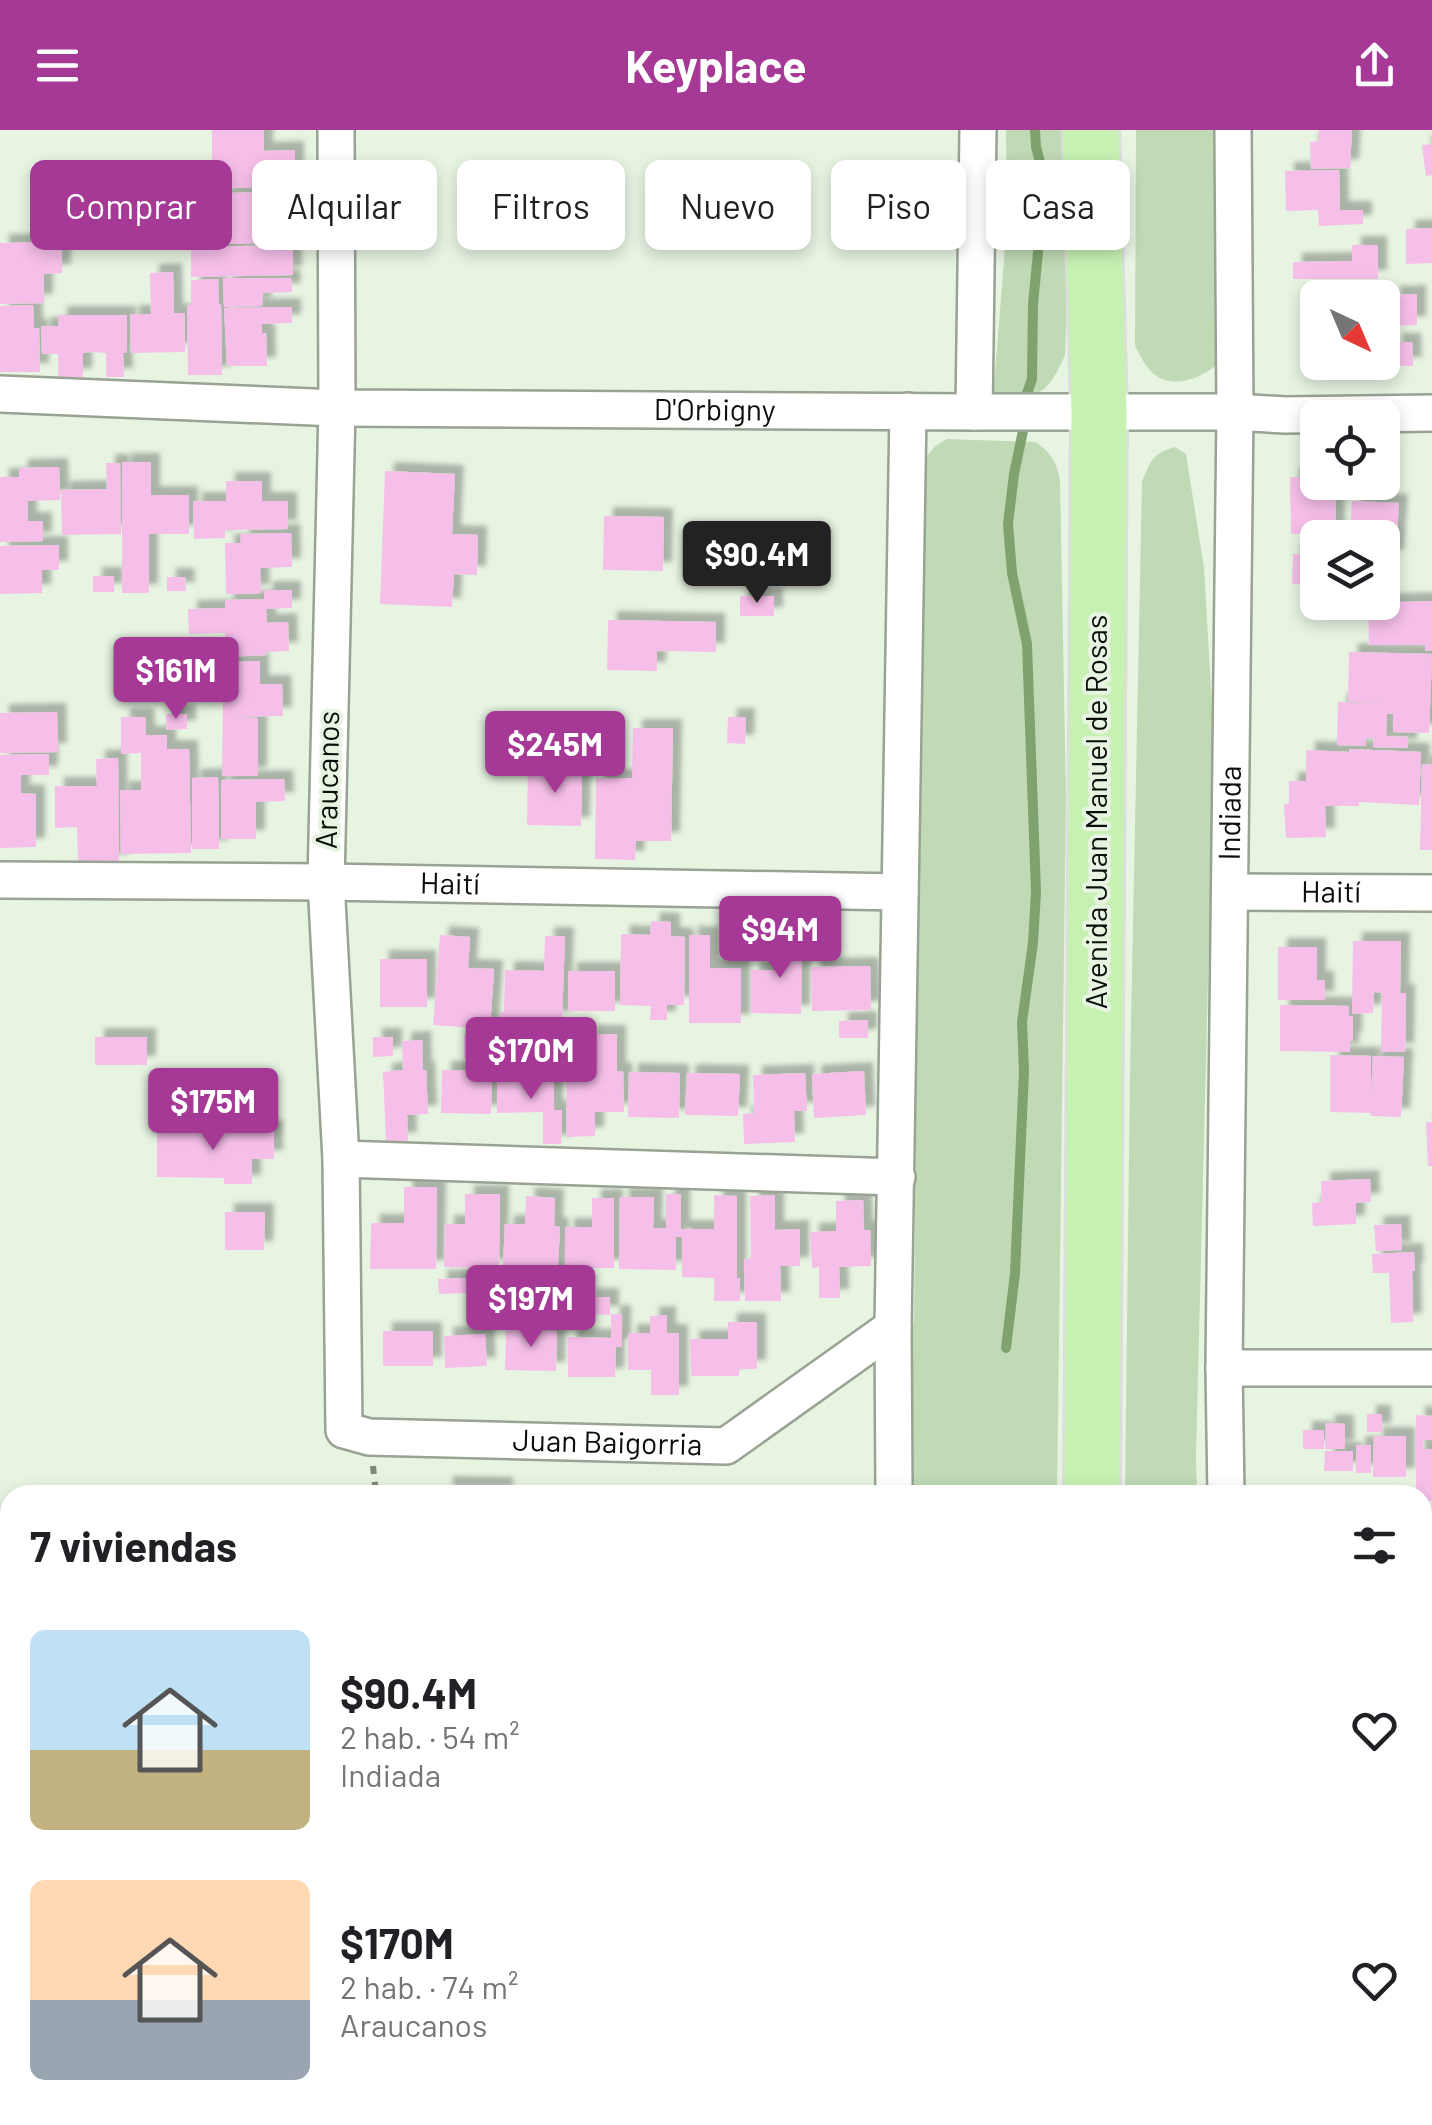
<!DOCTYPE html>
<html lang="es">
<head>
<meta charset="utf-8">
<style>
	:root { --surface:#fff; --page:#f6f6f6; --text:#202124; --muted:#757577; --accent:#a63896 }
	body { margin:0; font-family:Barlow,sans-serif; background:var(--page); color:var(--text); height:100vh; display:flex; flex-direction:column; font-size:38px; white-space:nowrap }
	* { box-sizing:border-box; margin:0 }
	p { font-size:32px; color:var(--muted) }
	.icon { flex:none; width:55px; height:55px; fill:none; stroke:currentColor; stroke-width:2; stroke-linecap:round; stroke-linejoin:round }
	.map { position:relative; flex:1; overflow:hidden }
	.sheet { position:absolute; left:0px; top:1355px; width:1432px; height:640px; display:flex; flex-direction:column; background:var(--surface); border-radius:30px 30px 0 0; box-shadow:0 5px 15px #0003 }
	.sheet>* { flex:none }
	.hud { position:absolute; left:30px; top:30px; width:1372px; height:90px; display:flex; gap:20px }
	.needle { width:65px; rotate:136deg }
	.controls { position:absolute; left:1300px; top:150px; display:grid; gap:20px }
	.controls a { display:grid; place-items:center; width:100px; height:100px; border-radius:15px; background:var(--surface); box-shadow:0 5px 15px #0003; font-size:50px }
	.price { position:absolute; translate:-50% -85px; padding:0 22px; border-radius:10px; background:var(--accent); color:#fff; font-size:32px; line-height:65px; filter:drop-shadow(0 2px 5px #0008) }
	.price::after { content:''; position:absolute; left:50%; top:60px; width:30px; height:22px; margin-left:-15px; background:inherit; clip-path:polygon(0 0,100% 0,50% 100%) }
	.price.active { background:#222; color:#fff }
	ul { padding:0; list-style:none }
	li { display:flex; align-items:center; gap:30px; height:250px; padding:0 30px }
	li span { display:grid; place-items:center; flex:none; width:280px; height:200px; border-radius:15px; color:#555 }
	li>.icon { margin-inline-start:auto }
	span .icon { width:120px; height:120px; fill:#fffc; stroke-width:1 }
	li b { font-size:42px }
	h2 { display:flex; justify-content:space-between; align-items:center; height:120px; padding:0 30px; font-size:42px }
	.tag { padding:0 35px; border-radius:15px; background:var(--surface); box-shadow:0 5px 15px #0003; font-size:35px; line-height:90px }
	.tag.active { background:var(--accent); color:#fff }
	header { display:flex; justify-content:space-between; align-items:center; height:130px; padding:0 30px; background:var(--accent); color:#fff; font-size:45px; font-weight:700 }
	.map>svg:first-child { display:block }
	.green { fill:#c0dab5 }
	.lines { fill:none; stroke-linecap:round; stroke-linejoin:round }
	.stream { stroke:#7fa26f; stroke-width:10 }
	.building { fill:#f6bfea; filter:url(#shadow) }
	.street-casing { stroke:#98a393; stroke-width:40 }
	.primary-casing { stroke:#ddd; stroke-width:60 }
	.path { stroke:#7e877a; stroke-width:6; stroke-dasharray:8 8; stroke-linecap:butt }
	.street { stroke:#fff; stroke-width:35 }
	.primary { stroke:#c7f1b3; stroke-width:55 }
	.labels { text-anchor:middle; stroke-width:8; stroke-linejoin:round; paint-order:stroke }
	.street-label { font-size:30px; fill:#0b0f09; stroke:#e7f4e2 }
</style>
</head>
<body>
<header><svg class="icon" aria-label="menu" viewBox="0 0 24 24"><path d="M4 6h16M4 12h16M4 18h16"/></svg>Keyplace<svg class="icon" aria-label="share" viewBox="0 0 24 24"><path d="M12 15V3M7 8l5-5 5 5M5 13v7h14v-7"/></svg></header>
<div class="map">
<svg width="1432" height="1995" viewBox="0 0 1432 1995">
	<defs>
		<filter id="shadow"><feDropShadow dx="9" dy="-9" stdDeviation="2.5" flood-color="#0004"/></filter>
	</defs>
	<rect width="100%" height="100%" fill="#e7f4e2"/>
	<g class="green">
		<path d="M1006,0H1070L1071,72L1065,225C1047,267 1036,269 993,268L1007,93Z"/>
		<path d="M1136,0H1218L1219,121L1215,236C1200,249 1171,259 1154,244C1146,238 1140,225 1135,216Z"/>
		<path d="M947,309L1036,312C1051,323 1056,331 1060,349L1066,667L1057,1365H906L902,1217L914,1192L922,333L935,316Z"/>
		<path d="M1175,317L1186,324L1204,438L1214,611L1196,1326L1197,1365H1125L1130,943L1142,352C1151,330 1152,324 1175,317Z"/>
		<rect x="1122" y="1985" width="80" height="10"/>
	</g>
	<g class="lines">
		<g class="stream">
			<path d="M1025,269L1032,249L1033,174L1040,102L1036,77L1042,40L1036,17L1035,0"/>
			<path d="M1006,1218L1015,1143L1024,941L1022,892L1033,813L1036,762L1027,514L1012,443L1008,394L1014,344L1024,296"/>
		</g>
	</g>
	<g class="building">
		<path d="M212,0H264V21L295,20V57L227,58V37L212,38Z"/>
		<path d="M1319,0H1352L1350,38L1311,39L1310,12L1319,11Z"/>
		<path d="M1432,14V45L1426,46L1422,15Z"/>
		<path d="M1339,40L1340,80H1363V94L1319,96L1318,80L1286,81L1285,41Z"/>
		<path d="M189,49H211V69L225,68V63L265,62L266,113L225,114V98L190,99Z"/>
		<path d="M1432,98V133L1406,134V99Z"/>
		<path d="M62,112V143L44,144V173L0,174V113Z"/>
		<path d="M293,115V145L191,147V117Z"/>
		<path d="M1352,115H1378V149H1293V132L1352,131Z"/>
		<path d="M173,142L174,183H185V222L131,223L130,184H151L150,143Z"/>
		<path d="M223,148H291L292,162L263,163L262,176L224,177Z"/>
		<path d="M218,149L219,174H221L222,245H188L187,175H191V150Z"/>
		<path d="M1417,164V195L1392,196L1391,165Z"/>
		<path d="M33,175L34,198H39L40,242H0V176Z"/>
		<path d="M292,177V193L262,194V203H266L267,236H227L224,178Z"/>
		<path d="M58,185H127V223H123L124,247H106V223L92,222L83,223V247L58,248V224H42L41,196H58Z"/>
		<path d="M1393,212H1412L1413,236H1394Z"/>
		<path d="M1336,232H1376V246H1360V243L1336,244Z"/>
		<path d="M1382,329H1387V367H1356L1355,352H1382Z"/>
		<path d="M122,332H151V365H189V404H149V463H122Z"/>
		<path d="M106,333H120L121,404L62,405L61,360L107,359Z"/>
		<path d="M59,337L60,370L28,371V391H43V411L0,412V347H19V338Z"/>
		<path d="M385,341L455,344L452,404L478,405L477,445L454,444L452,477L380,474Z"/>
		<path d="M1290,347H1318V352H1335L1336,403L1291,404Z"/>
		<path d="M226,351H262V371H288V399L225,400V408L194,409L193,371H226Z"/>
		<path d="M1352,371L1399,373L1395,429L1382,428V408H1377L1378,404L1350,402Z"/>
		<path d="M604,386L664,387L663,441L603,440Z"/>
		<path d="M291,403L292,437L260,438L261,463L226,464L225,413H241L240,404Z"/>
		<path d="M59,415V440H42V463L0,464V416Z"/>
		<path d="M1293,424L1318,425V455L1292,454Z"/>
		<rect x="93" y="446" width="21" height="16"/>
		<path d="M167,447H185L186,461H167Z"/>
		<path d="M264,460H292V478L266,479L267,493L288,492L289,521L266,522V525L226,527L225,503L189,504L188,479L225,478V470L264,469Z"/>
		<rect x="740" y="466" width="34" height="20"/>
		<path d="M1432,471V520L1425,521V515H1369L1368,473Z"/>
		<path d="M608,490L716,492V522L657,521V541L607,540Z"/>
		<path d="M1349,522L1432,524L1429,603L1393,602V584H1387L1386,606L1408,607V618L1373,617L1374,608H1366V616L1337,615L1338,572L1386,573L1348,571Z"/>
		<path d="M260,531V554H282L283,586L231,587L258,588V646H222L223,569L203,570V554H223V532Z"/>
		<path d="M57,582L58,622L0,623V583Z"/>
		<path d="M166,584H187V599L166,600Z"/>
		<path d="M121,587H145L146,605H167V619H189L191,723L121,724L120,660H141V623L121,624Z"/>
		<path d="M728,587H746L745,614L727,613Z"/>
		<path d="M633,598H673L671,711H636L635,730L595,729L596,648H632Z"/>
		<path d="M1349,619L1421,622L1419,675L1359,672V676H1325L1326,707L1286,708L1284,674H1289V651H1306V620L1349,622Z"/>
		<path d="M49,624V645H21V663H10L36,664V717L0,718V625Z"/>
		<path d="M118,628L119,733H78L77,697L55,698V656H97L96,629Z"/>
		<path d="M1422,634L1432,635V720H1420Z"/>
		<path d="M528,636H582L581,696L527,695Z"/>
		<path d="M218,647L219,719H192V648Z"/>
		<path d="M284,649L285,671L256,672V709H221V650Z"/>
		<path d="M651,791L671,792V806L685,807L684,875H667V890H650L651,876L620,875L621,804L650,805Z"/>
		<path d="M440,805L470,807L468,838L494,839L490,899L433,895Z"/>
		<path d="M689,805H710V838H741V893H689Z"/>
		<path d="M545,806H565L562,890H532L531,909L499,908L500,882H504L505,840L544,841Z"/>
		<path d="M777,807L802,808L801,884L751,883V840H776Z"/>
		<path d="M1353,811H1401L1400,863H1406L1405,922H1381L1382,863L1374,862L1373,883L1352,884Z"/>
		<path d="M1278,817H1317V850H1325V870H1278Z"/>
		<rect x="380" y="829" width="47" height="48"/>
		<path d="M870,836L871,880L812,881L811,837Z"/>
		<rect x="568" y="841" width="47" height="40"/>
		<path d="M1280,875L1349,876V886H1353V911H1350V922L1280,921Z"/>
		<path d="M868,890V908H839V891Z"/>
		<path d="M589,904H617V942L623,941L624,982H595V1006L567,1007L566,942H589Z"/>
		<path d="M464,905L496,906L495,929L464,928Z"/>
		<rect x="95" y="907" width="52" height="28"/>
		<path d="M373,907H393V926L373,927Z"/>
		<path d="M422,910L423,940H426L428,984L407,985L408,1011L386,1012L383,942L403,940L402,911Z"/>
		<path d="M562,910L580,911V929H561Z"/>
		<path d="M1330,925L1371,926V969L1373,926L1404,927L1401,987L1371,986V983L1330,982Z"/>
		<path d="M442,940L492,941L491,984L441,983Z"/>
		<path d="M864,941L866,985L814,988L812,944Z"/>
		<path d="M629,942L680,943L679,988L628,987Z"/>
		<path d="M687,943L740,944L738,986L685,985Z"/>
		<path d="M805,943L807,981H794L795,1012L744,1014L743,984L754,983L753,945Z"/>
		<path d="M497,946H554V980H562L561,1014H543V982L497,983Z"/>
		<path d="M1426,992H1432V1036H1428Z"/>
		<path d="M157,999H274V1029H252V1054H224V1048L157,1047Z"/>
		<path d="M1370,1049L1371,1072L1356,1073V1094L1313,1096L1312,1073L1322,1072L1321,1051Z"/>
		<path d="M404,1057H437L436,1139H370L371,1093H404Z"/>
		<path d="M465,1064H500L499,1138L444,1137L445,1094H465Z"/>
		<path d="M666,1064H681V1099H714V1065L737,1066V1148H740V1171H714V1148L682,1147V1107H676V1140L619,1139L620,1067H654L653,1098H666Z"/>
		<path d="M775,1065V1100L800,1099V1136H780L781,1171H745L744,1129H751L750,1066Z"/>
		<path d="M526,1066L555,1068L554,1096L560,1097L557,1155L526,1154L527,1137L503,1136L505,1094H525Z"/>
		<path d="M592,1068H614V1138H565V1097H592Z"/>
		<path d="M863,1070L864,1100H870L871,1136L839,1137L840,1168H819V1137L812,1138L810,1102L836,1101V1071Z"/>
		<path d="M225,1082H265L264,1120H225Z"/>
		<path d="M1401,1094L1402,1120L1376,1121L1374,1095Z"/>
		<path d="M1414,1122L1415,1141H1412L1413,1192L1391,1193L1389,1143H1373L1372,1124Z"/>
		<path d="M467,1148L468,1163L439,1164L438,1149Z"/>
		<path d="M587,1167H610V1185L587,1184Z"/>
		<path d="M560,1168L579,1169V1189H560Z"/>
		<path d="M611,1184H622V1217H616L615,1247H568V1207L611,1208Z"/>
		<path d="M667,1185V1203H679V1265H651V1240H628V1203H650V1186Z"/>
		<path d="M728,1192H757V1239H739V1246H691L690,1209H728Z"/>
		<path d="M506,1200L557,1201L556,1241L505,1240Z"/>
		<rect x="383" y="1201" width="50" height="35"/>
		<path d="M485,1204L487,1236L445,1238L444,1206Z"/>
		<rect x="1367" y="1284" width="15" height="18"/>
		<path d="M1416,1285L1432,1286V1310H1424L1423,1319H1432V1371H1422V1365H1416Z"/>
		<path d="M1326,1293L1345,1294V1319H1325Z"/>
		<rect x="1303" y="1300" width="21" height="19"/>
		<path d="M1374,1306H1406V1347H1373Z"/>
		<rect x="1356" y="1315" width="15" height="28"/>
		<path d="M1325,1321H1353V1341H1324Z"/>
		<path d="M444,1355L504,1356V1365H444Z"/>
		<rect x="1422" y="1425" width="10" height="40"/>
		<rect x="1422" y="1467" width="8" height="21"/>
		<path d="M1422,1605H1427L1428,1666H1422Z"/>
		<rect x="1422" y="1780" width="10" height="66"/>
		<rect x="1422" y="1953" width="10" height="32"/>
		<rect x="1272" y="1985" width="74" height="10"/>
		<path d="M1399,1987L1422,1988L1421,1995H1399Z"/>
	</g>
	<g class="lines">
		<g class="street-casing">
			<g id="street">
				<path id="s1" d="M336,0L337,278L326,752L341,1029L344,1300L369,1307L726,1316L893,1197"/>
				<path id="s2" d="M0,264L337,278L974,282H1235L1285,285L1432,283"/>
				<path d="M974,282L978,0"/>
				<path id="s3" d="M0,750L326,752L900,762"/>
				<path id="s4" d="M1231,762L1432,763"/>
				<path d="M341,1029L897,1047"/>
				<path d="M1224,1238H1432"/>
				<path d="M894,1365L893,1197L908,281"/>
				<path id="s5" d="M1226,1365L1224,1238L1235,282L1233,0"/>
				<path d="M1422,1710L1432,1709"/>
				<path d="M1233,1985V1995"/>
			</g>
		</g>
		<g class="primary-casing">
			<g id="primary">
				<path d="M1091,0L1099,281L1092,1365"/>
				<path d="M1093,1995V1985"/>
			</g>
		</g>
		<path class="path" d="M373,1336L376,1365"/>
		<use href="#street" class="street"/>
		<use href="#primary" class="primary"/>
	</g>
	<g class="labels">
		<g class="street-label">
			<text dy="10" stroke="none"><textPath href="#s2" startOffset="715">D'Orbigny</textPath></text>
			<text transform="translate(328 650) rotate(-89)" y="10">Araucanos</text>
			<text transform="translate(1097 682) rotate(-90)" y="10">Avenida Juan Manuel de Rosas</text>
			<text dy="10" stroke="none"><textPath href="#s5" startOffset="682">Indiada</textPath></text>
			<text dy="10" stroke="none"><textPath href="#s3" startOffset="450">Haití</textPath></text>
			<text dy="10" stroke="none"><textPath href="#s4" startOffset="100">Haití</textPath></text>
			<text dy="10" stroke="none"><textPath href="#s1" startOffset="1565">Juan Baigorria</textPath></text>
		</g>
	</g>
</svg>
<div class="controls">
<a><svg class="needle" viewBox="-14 -14 28 28"><path d="M0-13l5 13h-10z" fill="#e53935"/><path d="M0 13l5-13h-10z" fill="#757577"/></svg></a>
<a><svg class="icon" aria-label="locate" viewBox="0 0 24 24"><circle cx="12" cy="12" r="6"/><path d="M12 2v4M12 18v4M2 12h4M18 12h4"/></svg></a>
<a><svg class="icon" aria-label="layers" viewBox="0 0 24 24"><path d="M12 4l9 5-9 5-9-5zM3 14l9 5 9-5"/></svg></a>
</div>
<b class="price active" style="left:757px;top:476px">$90.4M</b>
<b class="price" style="left:176px;top:592px">$161M</b>
<b class="price" style="left:555px;top:666px">$245M</b>
<b class="price" style="left:780px;top:851px">$94M</b>
<b class="price" style="left:531px;top:972px">$170M</b>
<b class="price" style="left:213px;top:1023px">$175M</b>
<b class="price" style="left:531px;top:1220px">$197M</b>
<div class="hud">
<a class="tag active">Comprar</a>
<a class="tag">Alquilar</a>
<a class="tag">Filtros</a>
<a class="tag">Nuevo</a>
<a class="tag">Piso</a>
<a class="tag">Casa</a>
</div>
<section class="sheet">
<h2>7 viviendas<svg class="icon" aria-label="filters" viewBox="0 0 24 24"><path d="M4 7h16M4 17h16"/><circle cx="9" cy="7" r="2"/><circle cx="15" cy="17" r="2"/></svg></h2>
<ul>
<li><span style="background:linear-gradient(#bfe0f5 60%,#c2b280 0)"><svg class="icon" aria-label="home" viewBox="0 0 24 24"><path d="M3 11l9-7 9 7M6 9v11h12V9"/></svg></span><div><b>$90.4M</b><p>2 hab. · 54 m²</p><p>Indiada</p></div><svg class="icon" aria-label="heart" viewBox="0 0 24 24"><path d="M12 20l-8-8c-3-5 5-10 8-4 3-6 11-1 8 4z"/></svg></li>
<li><span style="background:linear-gradient(#ffd9b3 60%,#9aa5b1 0)"><svg class="icon" aria-label="home" viewBox="0 0 24 24"><path d="M3 11l9-7 9 7M6 9v11h12V9"/></svg></span><div><b>$170M</b><p>2 hab. · 74 m²</p><p>Araucanos</p></div><svg class="icon" aria-label="heart" viewBox="0 0 24 24"><path d="M12 20l-8-8c-3-5 5-10 8-4 3-6 11-1 8 4z"/></svg></li>
</ul>
</section>
</div>
</body>
</html>
